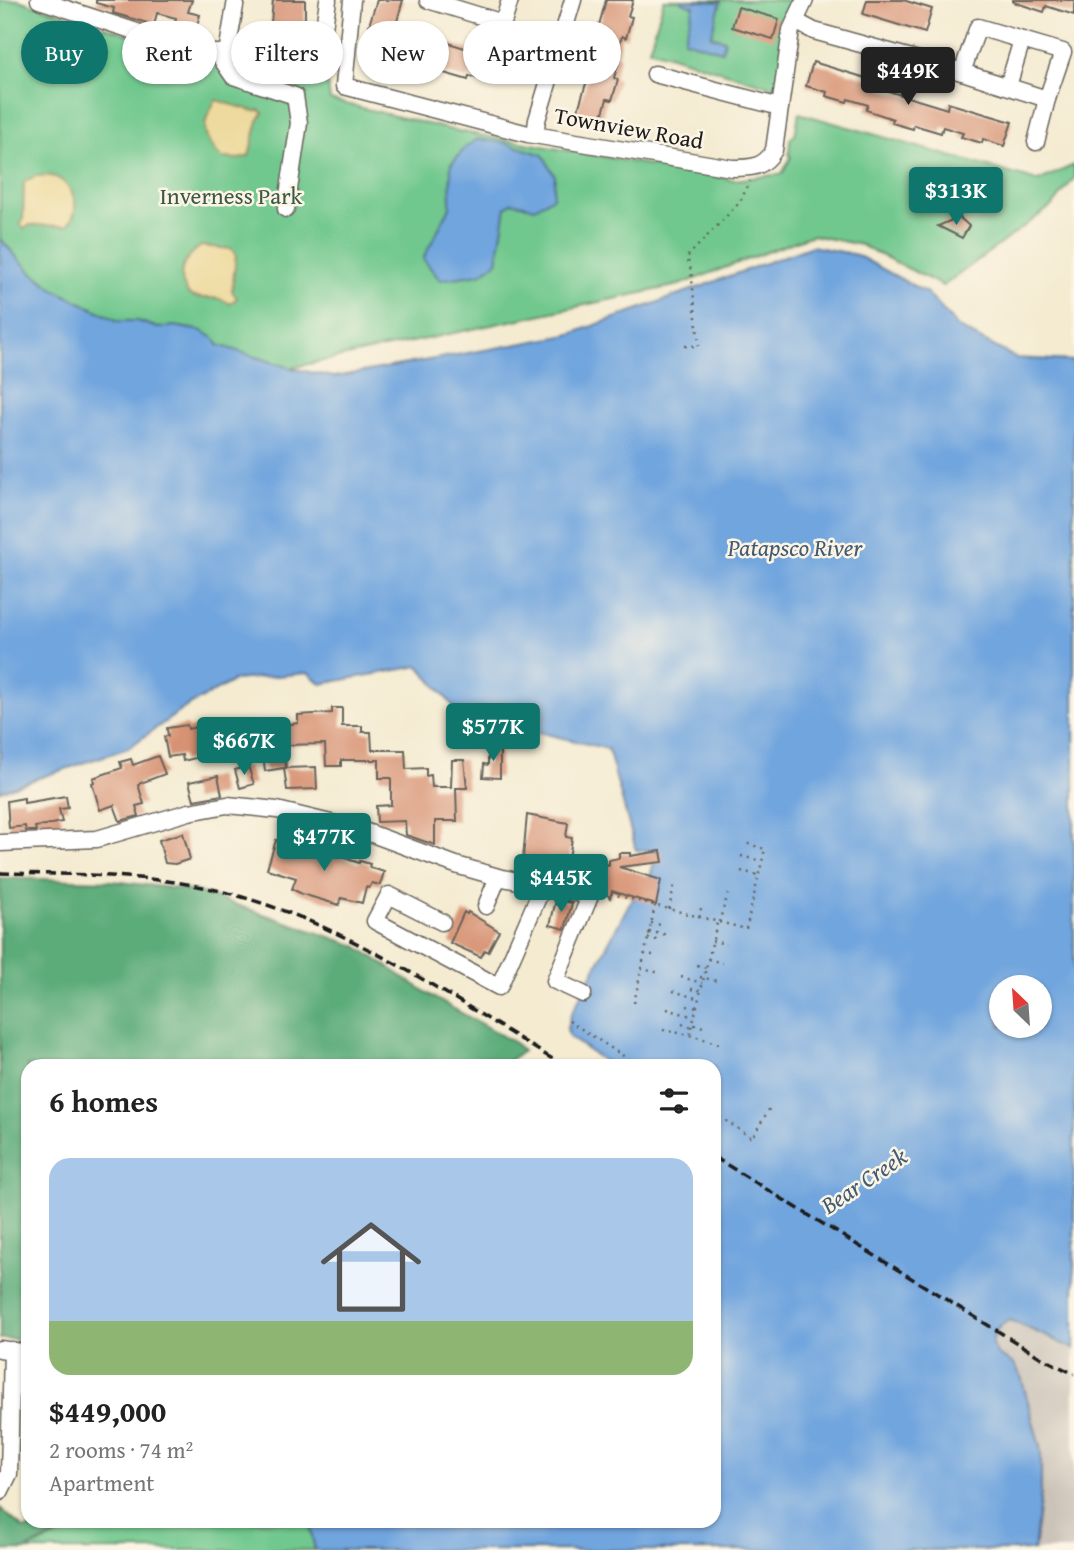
<!DOCTYPE html>
<html lang="en">
<head>
<meta charset="utf-8">
<style>
	:root { --surface:#fff; --page:#f6f6f6; --text:#222; --muted:#767676; --line:#e0e0e0; --accent:#0f766e }
	body { margin:0; font-family:"Gentium Book Plus",serif; background:var(--page); color:var(--text); height:100vh; display:flex; flex-direction:column; font-size:26px; white-space:nowrap }
	* { box-sizing:border-box; margin:0 }
	p { font-size:23px; color:var(--muted) }
	.icon { flex:none; width:38px; height:38px; fill:none; stroke:currentColor; stroke-width:2; stroke-linecap:round; stroke-linejoin:round }
	.map { position:relative; flex:1; overflow:hidden }
	.side { position:absolute; left:21px; top:1059px; width:700px; height:469px; display:flex; flex-direction:column; background:var(--surface); border-radius:21px; box-shadow:0 2px 5px #0004 }
	.side>* { flex:none }
	.guide { position:absolute; left:21px; top:21px; width:700px; height:63px; display:flex; gap:14px }
	.needle { width:46px; rotate:335deg }
	.fabs { position:absolute; left:989px; top:975px; display:grid; gap:14px }
	.fabs a { display:grid; place-items:center; width:63px; height:63px; border-radius:50%; background:var(--surface); box-shadow:0 2px 5px #0004; font-size:35px }
	.price { position:absolute; translate:-50% -60px; padding:0 16px; border-radius:7px; background:var(--accent); color:#fff; font-size:23px; line-height:46px; filter:drop-shadow(0 2px 4px #0008) }
	.price::after { content:''; position:absolute; left:50%; top:42px; width:21px; height:16px; margin-left:-10px; background:inherit; clip-path:polygon(0 0,100% 0,50% 100%) }
	.price.active { background:#222; color:#fff }
	ul { padding:0; list-style:none }
	li { display:grid; align-content:center; gap:14px; height:371px; padding:0 28px }
	li+li { border-top:2px solid var(--line) }
	li span { display:grid; place-items:center; height:217px; border-radius:21px; color:#555 }
	li>.icon { margin-inline-start:auto }
	span .icon { width:126px; height:126px; fill:#fffc; stroke-width:1 }
	li b { font-size:30px }
	h2 { display:flex; justify-content:space-between; align-items:center; height:84px; padding:0 28px; font-size:30px }
	.pill { padding:0 24px; border-radius:32px; background:var(--surface); box-shadow:0 2px 5px #0004; font-size:24px; line-height:63px }
	.pill.active { background:var(--accent); color:#fff }
	.map>svg:first-child { display:block }
	.industrial { fill:#cbc2b8 }
	.green { fill:#71c88e; stroke:#467255; stroke-width:2 }
	.forest { fill:#5cac79; stroke:#3c644a; stroke-width:2 }
	.sand { fill:#eeda9e; stroke:#857b5d; stroke-width:2 }
	.water { fill:#71a5de; stroke:#46607d; stroke-width:2; fill-rule:evenodd }
	.building { fill:#d79273 }
	.lines { fill:none; stroke-linecap:round; stroke-linejoin:round }
	.minor-casing { stroke:#68645b; stroke-width:19 }
	.path { stroke:#68645b; stroke-width:2.5; stroke-dasharray:2 5; stroke-linecap:butt }
	.minor { stroke:#fff; stroke-width:16 }
	.rail { stroke:#1c1c1c; stroke-width:3.5; stroke-dasharray:10 5; stroke-linecap:butt }
	.labels { text-anchor:middle; stroke-width:5; stroke-linejoin:round; paint-order:stroke }
	.street-label { font-size:23px; fill:#1c1c1c; stroke:#fcf5e5 }
	.park-label { font-size:23px; fill:#3a5844; stroke:#fcf5e5 }
	.water-label { font-size:24px; font-style:italic; fill:#425a73; stroke:#fcf5e5 }
</style>
</head>
<body>
<div class="map">
<svg width="1074" height="1550" viewBox="0 0 1074 1550">
	<rect width="100%" height="100%" fill="#fcf5e5"/>
	<filter id="ink" filterUnits="userSpaceOnUse"><feTurbulence type="fractalNoise" baseFrequency=".0143" numOctaves="2"/><feDisplacementMap in="SourceGraphic" scale="14" xChannelSelector="R" yChannelSelector="G"/><feConvolveMatrix kernelMatrix="1 2 1 2 8 2 1 2 1" color-interpolation-filters="sRGB"/></filter>
	<filter id="wash" filterUnits="userSpaceOnUse"><feTurbulence type="fractalNoise" baseFrequency=".00686" numOctaves="4" result="noise"/><feDisplacementMap in="SourceGraphic" scale="28" xChannelSelector="R" yChannelSelector="G"/><feGaussianBlur stdDeviation="1.57" result="paint"/><feColorMatrix in="noise" values="0 0 0 0 0 0 0 0 0 0 0 0 0 0 0 0 0 1.4 0 .05"/><feComposite in="paint" operator="in"/></filter>
	<g filter="url(#wash)">
		<rect width="100%" height="100%" fill="#f4ebd1"/>
		<path class="industrial" d="M1010,1319L1074,1349V1550H1034L1041,1493V1450L1014,1364L998,1355L992,1344L993,1335L1001,1323Z"/>
		<g class="green">
			<path d="M0,0H18L192,54L326,69L330,100L452,130L734,180L782,174L791,157L789,154L790,139L795,135L799,113L1038,181L1074,165V178L1053,205L943,286L861,245L812,235L679,285L290,368L218,345L202,331L174,326L158,328L137,321H119L55,290L30,271L0,239Z"/>
			<path d="M664,0H798L775,88L649,49Z"/>
			<path d="M160,1521H309L315,1550H27L50,1539L71,1532L105,1529L127,1523L140,1527Z"/>
		</g>
		<g class="forest">
			<path d="M0,878L112,881L196,891L356,946L433,997L515,1043L523,1051L501,1066H28V1344L14,1339H0Z"/>
			<path d="M0,1508L24,1529L63,1524L65,1531L25,1550H0Z"/>
		</g>
		<g class="sand">
			<path d="M216,100L254,111L260,110L263,113L258,121L249,156L239,159L222,158C201,137 200,125 216,100Z"/>
			<path d="M35,176C40,176 47,175 52,176C74,182 84,211 66,226L30,225L24,229L20,223L23,220L24,182Z"/>
			<path d="M201,246L232,249L236,256L232,291L237,298L230,304C218,294 205,301 192,296C188,295 186,291 185,288C175,270 187,256 201,246Z"/>
		</g>
		<g class="water">
			<path d="M681,0L721,2L711,36L725,40L722,51L684,40L694,6L681,2Z"/>
			<path d="M478,139L506,143L543,155L555,176L553,197L535,208L512,202L506,207L497,262L480,274L440,280L423,259L450,207L451,164L467,146Z"/>
			<path d="M0,239L30,271L55,290L118,321H137L158,328L174,326L202,331L215,339L218,345L291,368L334,377L568,335L812,246L857,255L927,293L959,328L1016,358L1074,361V1349L1010,1320C999,1324 994,1332 992,1344L998,1355L1014,1364L1021,1376L1041,1451V1493L1034,1550H315L309,1521H714V1066H611L569,1037L567,1028L571,1014L629,904L650,877L657,851L636,850L608,749L459,713L419,666L321,684L308,673L235,680L186,707L128,748L0,791ZM1001,987H1040V1026H1001Z"/>
		</g>
		<g id="blocks">
			<g class="building">
				<path d="M96,0H192L188,12L200,15L197,25L190,23L186,37L173,33L176,18L157,13L154,25L113,13L114,8L96,3Z"/>
				<path d="M273,0H305V29H290L288,47L269,46Z"/>
				<path d="M377,0H403L394,32L441,46L442,41L491,56L484,80L469,76L468,80L420,66L419,70L398,63L399,59L385,55L392,32L369,25Z"/>
				<path d="M606,0H633L628,16L632,17L626,38L622,36L616,56L620,57L614,78L618,80L612,100L607,99L601,120L577,113L596,51L592,50Z"/>
				<path d="M867,0H903L932,9L925,33L863,14Z"/>
				<path d="M1013,0H1074V15L1046,6L1044,12L1013,2Z"/>
				<path d="M738,7L779,19L773,39L732,27Z"/>
				<path d="M813,62L876,81L875,87L947,109L948,103L1012,122L1004,146L983,139L982,143L961,137L963,133L943,127L941,133L914,125L913,129L892,123L893,119L866,110L868,105L848,99L847,102L826,96L827,92L806,86Z"/>
				<path d="M959,217L969,226L962,238L938,226Z"/>
				<path d="M332,708H342V726H362V732H371L372,750H405L406,769L426,768V776L431,775L432,787H451L452,760H464L467,788H456L457,821H435V845L406,835L405,821L377,822L376,806L391,805V778H379V760H341V766H326L325,744L283,745L286,768L316,767L317,789L287,790L284,768L265,771L260,728L298,723V715L332,713Z"/>
				<path d="M187,725L188,729L205,725L212,754L183,761L182,755L168,757L164,737L168,736L167,728Z"/>
				<path d="M488,745H500V778L483,777L484,764L488,765Z"/>
				<path d="M158,756L165,774L138,784L144,804L136,806L139,816L120,821L114,805L100,810L92,783L94,782L93,778L122,768L120,762L131,759L133,765Z"/>
				<path d="M248,766L254,784L240,788L235,770Z"/>
				<path d="M218,776L222,795L194,800L189,782Z"/>
				<path d="M66,796L68,808L59,809L62,822L35,827L36,831H26L25,826L9,828L7,801L24,798V803Z"/>
				<path d="M527,815L568,823L566,837L572,838L569,860L563,859L560,879L529,873L531,860L523,859Z"/>
				<path d="M183,833L190,859L175,864L165,863L159,840Z"/>
				<path d="M276,840L317,852L318,849L359,863L360,861L370,864L369,867L384,872L380,885L372,883L369,888L366,887L362,903L341,898L339,905L302,894L292,889L296,878L267,869Z"/>
				<path d="M661,851L663,862L619,867L661,880L656,905L612,891L610,898L596,882L603,863L609,865V860L619,858V853H630V856Z"/>
				<path d="M556,900L572,903L565,929L550,925Z"/>
				<path d="M464,912L467,914L468,912L499,931L488,952L485,950L481,957L450,943Z"/>
			</g>
		</g>
	</g>
	<g filter="url(#ink)">
		<use href="#blocks" fill-opacity="0" stroke="#68645b" stroke-width="2"/>
		<g class="lines">
			<g class="minor-casing">
				<g id="minor">
					<path d="M39,0L202,53H227L312,63L320,56L328,0"/>
					<path d="M352,0L344,86L528,134L732,168C751,168 764,168 774,150L791,30L805,0"/>
					<path d="M428,0L503,23L510,0"/>
					<path d="M797,22L814,31L962,72L1047,99L1036,142"/>
					<path d="M224,53L222,60L233,76L295,96L299,123L286,209"/>
					<path d="M227,53L236,0"/>
					<path d="M962,72L978,27L1063,52L1047,99"/>
					<path d="M655,74L780,107"/>
					<path d="M1008,86L1022,40"/>
					<path d="M535,135L537,120L573,0"/>
					<path d="M0,843L97,839L189,812L227,805L248,807L277,810L364,831L456,865L498,877L590,896L555,981L583,994"/>
					<path d="M583,894L589,862"/>
					<path d="M486,906L498,877"/>
					<path d="M442,922L389,895L375,921L499,987L542,888"/>
					<path d="M0,1349L28,1353"/>
					<path d="M0,1492L9,1474L12,1350"/>
				</g>
			</g>
			<g class="path">
				<path d="M685,346H699L691,270L687,257L740,202L750,181"/>
				<path d="M741,856L761,861"/>
				<path d="M741,871L758,875"/>
				<path d="M604,892L746,929L765,849L745,843"/>
				<path d="M669,909L675,882"/>
				<path d="M699,917L702,904"/>
				<path d="M719,922L728,894"/>
				<path d="M651,923L661,925"/>
				<path d="M649,932L669,935"/>
				<path d="M648,938L657,940"/>
				<path d="M712,941L726,944"/>
				<path d="M644,954L654,955"/>
				<path d="M708,959L722,963"/>
				<path d="M697,965L706,968"/>
				<path d="M641,969L661,973"/>
				<path d="M681,977L702,983"/>
				<path d="M700,977L717,981"/>
				<path d="M691,989L701,990"/>
				<path d="M673,991L699,999"/>
				<path d="M634,1003L655,906"/>
				<path d="M687,1006L697,1008"/>
				<path d="M667,1009L694,1017"/>
				<path d="M569,1021L639,1066"/>
				<path d="M682,1024L692,1027"/>
				<path d="M694,1025L704,1027"/>
				<path d="M663,1030L690,1035L717,923"/>
				<path d="M690,1035L723,1045"/>
				<path d="M714,1113L752,1138L771,1106"/>
			</g>
			<use href="#minor" class="minor"/>
			<g class="rail">
				<path d="M0,873C60,874 121,874 181,883C324,906 443,993 564,1066"/>
				<path d="M714,1157L1040,1357L1074,1374"/>
			</g>
		</g>
	</g>
	<g class="labels">
		<g class="street-label">
			<text transform="translate(629 128) rotate(10)" y="8">Townview Road</text>
		</g>
		<g class="park-label">
			<text x="231" y="204">Inverness Park</text>
		</g>
		<g class="water-label">
			<text x="795" y="556">Patapsco River</text>
			<text transform="translate(864 1181) rotate(-34)" y="8">Bear Creek</text>
		</g>
	</g>
</svg>
<div class="fabs">
<a><svg class="needle" viewBox="-14 -14 28 28"><path d="M0-13l5 13h-10z" fill="#e53935"/><path d="M0 13l5-13h-10z" fill="#767676"/></svg></a>
</div>
<b class="price active" style="left:908px;top:107px">$449K</b>
<b class="price" style="left:956px;top:227px">$313K</b>
<b class="price" style="left:493px;top:763px">$577K</b>
<b class="price" style="left:244px;top:777px">$667K</b>
<b class="price" style="left:324px;top:873px">$477K</b>
<b class="price" style="left:561px;top:914px">$445K</b>
<div class="guide">
<a class="pill active">Buy</a>
<a class="pill">Rent</a>
<a class="pill">Filters</a>
<a class="pill">New</a>
<a class="pill">Apartment</a>
</div>
<section class="side">
<h2>6 homes<svg class="icon" aria-label="filters" viewBox="0 0 24 24"><path d="M4 7h16M4 17h16"/><circle cx="9" cy="7" r="2"/><circle cx="15" cy="17" r="2"/></svg></h2>
<ul>
<li><span style="background:linear-gradient(#a9c7e8 75%,#8fb573 0)"><svg class="icon" aria-label="home" viewBox="0 0 24 24"><path d="M3 11l9-7 9 7M6 9v11h12V9"/></svg></span><div><b>$449,000</b><p>2 rooms · 74 m²</p><p>Apartment</p></div></li>
</ul>
</section>
</div>
</body>
</html>
